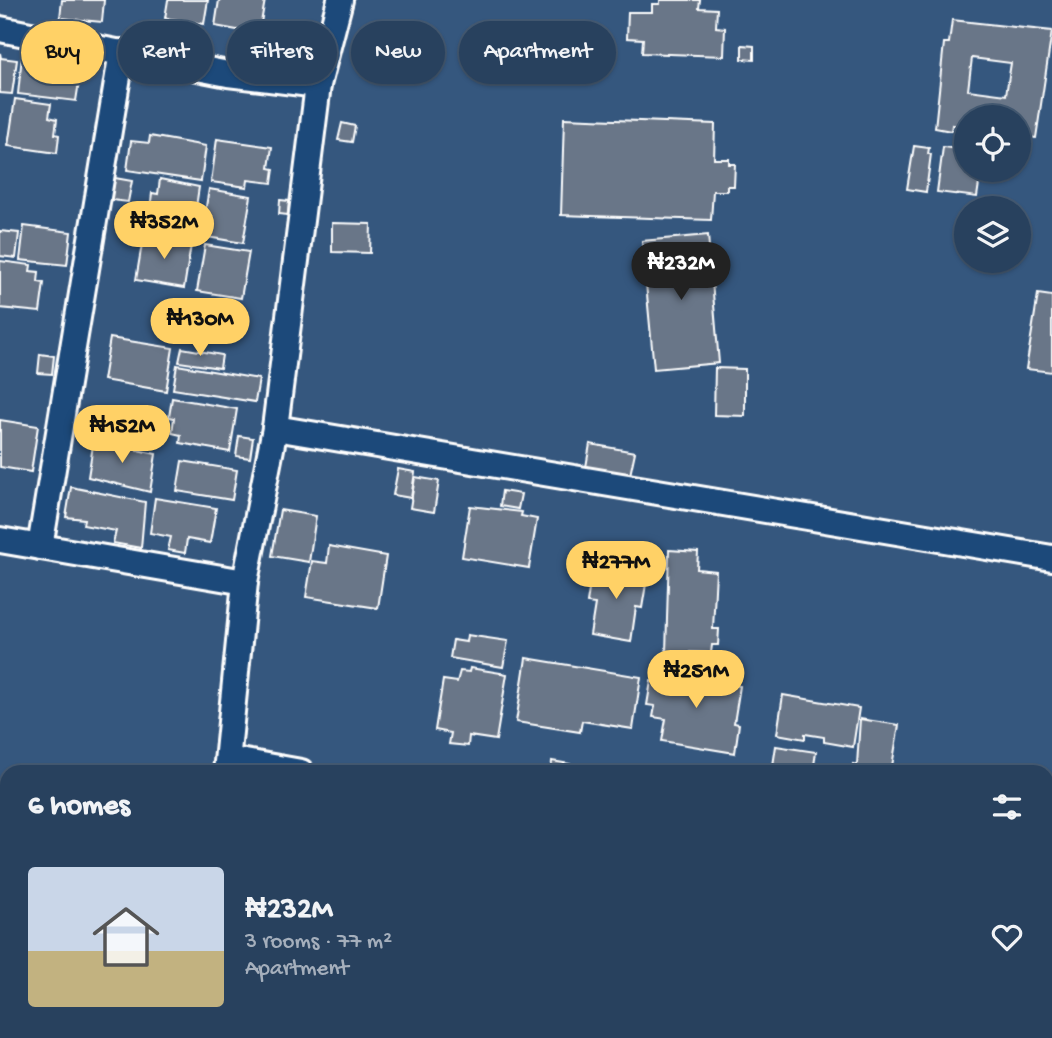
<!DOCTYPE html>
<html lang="en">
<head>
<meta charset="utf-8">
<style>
	:root { --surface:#28415e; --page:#344c67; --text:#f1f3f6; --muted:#a5afbc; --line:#445a73; --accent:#ffd166 }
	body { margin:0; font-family:"Gochi Hand",sans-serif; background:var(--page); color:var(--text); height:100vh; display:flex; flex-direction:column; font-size:26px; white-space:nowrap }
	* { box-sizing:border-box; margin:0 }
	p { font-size:23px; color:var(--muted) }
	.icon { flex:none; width:38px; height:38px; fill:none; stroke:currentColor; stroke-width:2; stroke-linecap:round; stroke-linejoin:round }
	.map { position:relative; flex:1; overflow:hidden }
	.panel { position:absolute; left:0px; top:765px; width:1054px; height:275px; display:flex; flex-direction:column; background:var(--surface); border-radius:21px 21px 0 0; box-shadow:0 2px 5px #0004,0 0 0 2px var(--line) }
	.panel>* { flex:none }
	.banner { position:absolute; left:21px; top:21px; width:700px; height:63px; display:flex; gap:14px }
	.buttons { position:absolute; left:954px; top:105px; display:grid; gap:14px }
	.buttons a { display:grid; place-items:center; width:77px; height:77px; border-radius:50%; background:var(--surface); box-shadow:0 2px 5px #0004,0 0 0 2px var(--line); font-size:35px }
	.price { position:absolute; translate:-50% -60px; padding:0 16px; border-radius:24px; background:var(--accent); color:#111; font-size:23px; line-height:46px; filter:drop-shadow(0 2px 4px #0008) }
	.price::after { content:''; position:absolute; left:50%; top:42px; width:21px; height:16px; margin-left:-10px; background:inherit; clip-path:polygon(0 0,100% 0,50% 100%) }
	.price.selected { background:#222; color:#fff }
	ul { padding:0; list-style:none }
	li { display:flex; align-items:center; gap:21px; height:175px; padding:0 28px }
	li+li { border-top:2px solid var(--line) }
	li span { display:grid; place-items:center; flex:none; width:196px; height:140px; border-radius:7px; color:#555 }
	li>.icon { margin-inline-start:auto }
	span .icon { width:84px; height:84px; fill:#fffc; stroke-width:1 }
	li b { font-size:30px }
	h2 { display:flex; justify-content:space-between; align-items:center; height:84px; padding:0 28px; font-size:30px }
	.tag { padding:0 24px; border-radius:32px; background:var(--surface); box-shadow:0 2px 5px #0004,0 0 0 2px var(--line); font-size:24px; line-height:63px }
	.tag.selected { background:var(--accent); color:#111 }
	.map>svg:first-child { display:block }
	.building { fill:#697688; stroke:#fff; stroke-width:2; fill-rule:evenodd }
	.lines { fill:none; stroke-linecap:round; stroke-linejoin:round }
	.minor-casing { stroke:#fff; stroke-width:30 }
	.minor { stroke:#1f4a7a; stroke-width:24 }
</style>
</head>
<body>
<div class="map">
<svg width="1052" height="1038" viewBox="0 0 1052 1038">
	<rect width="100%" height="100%" fill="#35577e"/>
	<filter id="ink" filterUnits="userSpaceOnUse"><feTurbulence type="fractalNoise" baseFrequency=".0143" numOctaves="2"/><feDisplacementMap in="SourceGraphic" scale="14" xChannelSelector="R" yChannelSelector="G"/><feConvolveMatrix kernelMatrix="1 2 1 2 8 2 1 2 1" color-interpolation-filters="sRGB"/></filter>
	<g filter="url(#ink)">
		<g class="building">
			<path d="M62,0H104L102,22L60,18Z"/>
			<path d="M168,0H208L204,24L165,18Z"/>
			<path d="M219,0H265L259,34L215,26Z"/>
			<path d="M660,0H700L699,8L717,9L716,27L725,28L724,56L642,53L643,39L627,38L628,12H652V4H660Z"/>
			<path d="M952,20L1052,31L1036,138L1018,136V117H966V127L952,125L951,131L935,128L944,43H949ZM972,58L1011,63L1006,95L968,90Z"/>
			<path d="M742,45L754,46V60L742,59Z"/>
			<path d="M0,53L1,58L17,60L12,94L0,93Z"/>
			<path d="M22,56L72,61L71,69L81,70L76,101L18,94Z"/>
			<path d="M15,99L51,104L49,117L57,119L55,134L59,135L57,153L8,146Z"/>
			<path d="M564,118L715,124L714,159H729V164H735L734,186H727V191H713L711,220L561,215Z"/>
			<path d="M342,123L355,126L352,142L338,140Z"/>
			<path d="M150,136L206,146L201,181L127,170L131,141L149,143Z"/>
			<path d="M217,139L272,147L269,168L274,169L272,183L248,180L247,187L211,182Z"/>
			<path d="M914,146L929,148L928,154H931L926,192L907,189Z"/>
			<path d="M943,147L966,150V170H981L977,197L937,192Z"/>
			<path d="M115,178L132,181L128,202L111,200Z"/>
			<path d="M160,179L199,187L192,233L153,227L154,220L149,219L152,193L158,194Z"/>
			<path d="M209,189L251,196L243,243L201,236Z"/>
			<path d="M280,200L289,201L288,215L279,214Z"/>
			<path d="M332,223L371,224L370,253L332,252Z"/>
			<path d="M24,226L71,232L67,265L20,260Z"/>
			<path d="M0,231L19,233L16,258L0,256Z"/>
			<path d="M144,232L165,235L164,243L175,245L176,237L192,239L184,288L136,280Z"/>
			<path d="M708,235L719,363L654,369L642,241Z"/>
			<path d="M205,245L249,252L241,298L197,291Z"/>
			<path d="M0,261L31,265L30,271L39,272L38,282L44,283L40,312L0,308Z"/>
			<path d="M1038,294L1052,296V372L1026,369Z"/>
			<path d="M110,338L173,348L166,391L103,380Z"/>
			<path d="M182,348L222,355L220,368L179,362Z"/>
			<path d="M40,354L54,356L52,374L38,373Z"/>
			<path d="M177,365L259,379L255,402L173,389Z"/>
			<path d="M715,368L745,369V416L714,415Z"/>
			<path d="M172,398L237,409L230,452L180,443L181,435L172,433L174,418L169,417Z"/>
			<path d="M0,420L38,426L31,472L0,467Z"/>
			<path d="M239,436L253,438L250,458L236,456Z"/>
			<path d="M94,439L138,447L137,450L156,454L150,492L88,477Z"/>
			<path d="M590,444L635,452L630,475L586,467Z"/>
			<path d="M182,461L237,470L232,500L177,491Z"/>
			<path d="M398,469L415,472L411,498L393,495Z"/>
			<path d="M415,477L439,481L434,512L410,508Z"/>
			<path d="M71,487L145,502L141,548L113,543L116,531L83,525L84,519L66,517Z"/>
			<path d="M502,491L521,494L518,509L500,506Z"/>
			<path d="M155,498L216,508L210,543L187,539L185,553L168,550L171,537L150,533Z"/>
			<path d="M470,506L522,512L521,516L537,519L529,568L462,557Z"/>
			<path d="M280,510L316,516L309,562L272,556Z"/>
			<path d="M329,546L386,556L378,608L306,597L312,561L327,563Z"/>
			<path d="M669,550L698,552L697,569L716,571L713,629H719L718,645H712L711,653L690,652V657L666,653Z"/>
			<path d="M601,564L648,572L642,608L636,607L631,642L590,635L595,604L587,603L592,570L600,571Z"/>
			<path d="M467,635L508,641L503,667L450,658L453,640L466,642Z"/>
			<path d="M526,658L641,677L633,729L582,721L580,732L516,722Z"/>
			<path d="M470,668L507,674L496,740L469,736L468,746L449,744L451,733L435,730L443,680L457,682L460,671L469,672Z"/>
			<path d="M661,668L709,676L708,681L740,686L734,723L739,724L735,753L662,741L666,719L653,717L655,706L647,705L651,681L659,682Z"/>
			<path d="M783,695L859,708L853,747L824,742V737L805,734V739L777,734Z"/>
			<path d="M860,719L899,725L891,772H852L853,764L857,765Z"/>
			<path d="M776,746L816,752L813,772H772Z"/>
			<path d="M552,761L570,764L569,772H551Z"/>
			<path d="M234,1032H285V1038H246L233,1037Z"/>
			<path d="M459,1032H507L506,1038H458Z"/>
			<path d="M852,1032H877L876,1038L851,1037Z"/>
		</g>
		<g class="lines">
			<g class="minor-casing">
				<g id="minor">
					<path d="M0,29L228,74L318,85"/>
					<path d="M275,428L1052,558"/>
					<path d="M0,540L245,582"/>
					<path d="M40,547L122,52"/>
					<path d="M228,759L301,772"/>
					<path d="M226,772L245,582L275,428L318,85L340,0"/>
					<path d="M0,800L7,803"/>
					<path d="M1046,897L1052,898"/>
					<path d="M4,1021L7,1003"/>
					<path d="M181,1038L182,1032"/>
				</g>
			</g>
			<use href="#minor" class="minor"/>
		</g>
	</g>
</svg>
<div class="buttons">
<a><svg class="icon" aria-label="locate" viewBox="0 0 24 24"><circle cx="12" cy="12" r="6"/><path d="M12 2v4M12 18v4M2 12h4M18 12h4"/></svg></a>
<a><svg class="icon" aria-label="layers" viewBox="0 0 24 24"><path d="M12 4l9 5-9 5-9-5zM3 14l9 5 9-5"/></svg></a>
</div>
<b class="price" style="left:164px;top:261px">₦352M</b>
<b class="price selected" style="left:681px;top:302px">₦232M</b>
<b class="price" style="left:200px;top:358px">₦130M</b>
<b class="price" style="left:122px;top:465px">₦152M</b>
<b class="price" style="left:616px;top:601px">₦277M</b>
<b class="price" style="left:696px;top:710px">₦251M</b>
<div class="banner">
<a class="tag selected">Buy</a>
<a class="tag">Rent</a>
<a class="tag">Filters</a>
<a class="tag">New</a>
<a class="tag">Apartment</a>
</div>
<section class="panel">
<h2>6 homes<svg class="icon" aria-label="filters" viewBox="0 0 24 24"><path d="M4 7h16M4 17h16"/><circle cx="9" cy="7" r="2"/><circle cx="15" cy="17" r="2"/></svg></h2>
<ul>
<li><span style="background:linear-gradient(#c9d6e8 60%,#c2b280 0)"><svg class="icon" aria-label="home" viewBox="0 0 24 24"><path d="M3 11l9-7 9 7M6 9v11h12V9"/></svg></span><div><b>₦232M</b><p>3 rooms · 77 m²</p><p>Apartment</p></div><svg class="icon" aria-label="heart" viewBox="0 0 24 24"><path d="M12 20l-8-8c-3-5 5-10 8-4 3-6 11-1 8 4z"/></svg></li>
</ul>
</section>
</div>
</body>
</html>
